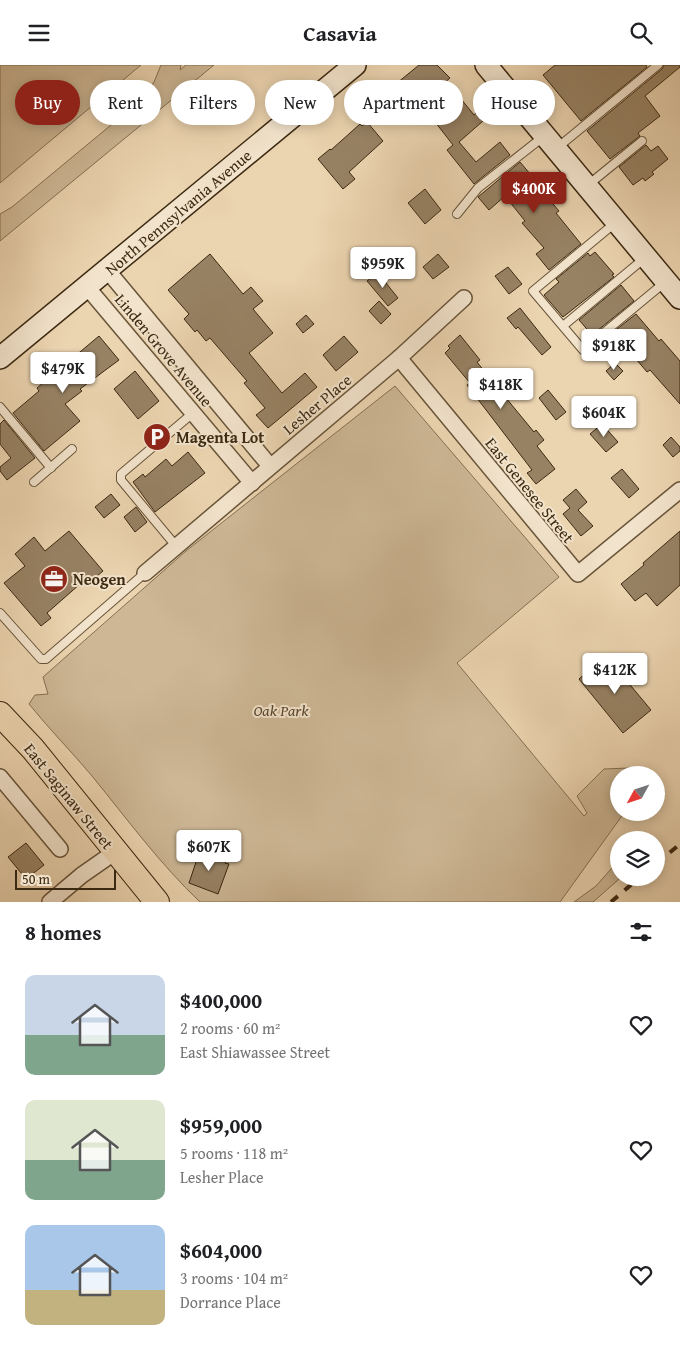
<!DOCTYPE html>
<html lang="en">
<head>
<meta charset="utf-8">
<style>
	:root { --surface:#fff; --page:#f6f6f6; --text:#202124; --muted:#757577; --accent:#8f2418 }
	body { margin:0; font-family:"Gentium Book Plus",serif; background:var(--page); color:var(--text); height:100vh; display:flex; flex-direction:column; font-size:19px; white-space:nowrap }
	* { box-sizing:border-box; margin:0 }
	p { font-size:16px; color:var(--muted) }
	.icon { flex:none; width:28px; height:28px; fill:none; stroke:currentColor; stroke-width:2; stroke-linecap:round; stroke-linejoin:round }
	.map { position:relative; height:837px; overflow:hidden }
	.details { display:flex; flex-direction:column; background:var(--surface); flex:1 }
	.details>* { flex:none }
	.top-card { position:absolute; left:15px; top:15px; width:650px; height:45px; display:flex; gap:10px }
	.needle { width:32px; rotate:230deg }
	.controls { position:absolute; left:610px; top:701px; display:grid; gap:10px }
	.controls a { display:grid; place-items:center; width:55px; height:55px; border-radius:50%; background:var(--surface); box-shadow:0 2px 12px #0003; font-size:25px }
	.scale { position:absolute; left:15px; bottom:12px; width:101px; box-sizing:border-box; padding-left:5px; border:2px solid #3c2911; border-top:0; font-size:14px; line-height:18px; white-space:nowrap; color:#3c2911; -webkit-text-stroke:4px #f2e3cc; paint-order:stroke }
	.price { position:absolute; translate:-50% -42px; padding:0 11px; border-radius:5px; background:#fff; color:#222; font-size:16px; line-height:32px; filter:drop-shadow(0 1px 2px #0008) }
	.price::after { content:''; position:absolute; left:50%; top:30px; width:15px; height:11px; margin-left:-8px; background:inherit; clip-path:polygon(0 0,100% 0,50% 100%) }
	.price.on { background:var(--accent); color:#fff }
	ul { padding:0; list-style:none }
	li { display:flex; align-items:center; gap:15px; height:125px; padding:0 25px }
	li span { display:grid; place-items:center; flex:none; width:140px; height:100px; border-radius:10px; color:#555 }
	li>.icon { margin-inline-start:auto }
	span .icon { width:60px; height:60px; fill:#fffc; stroke-width:1 }
	li b { font-size:21px }
	h2 { display:flex; justify-content:space-between; align-items:center; height:60px; padding:0 25px; font-size:21px }
	.chip { padding:0 18px; border-radius:22px; background:var(--surface); box-shadow:0 2px 12px #0003; font-size:18px; line-height:45px }
	.chip.on { background:var(--accent); color:#fff }
	header { display:flex; justify-content:space-between; align-items:center; height:65px; padding:0 25px; background:var(--surface); font-size:22px; font-weight:700 }
	.map>svg:first-child { display:block }
	.green { fill:#cdb795; stroke:#847053 }
	.building { fill:#978264; stroke:#3c2911 }
	.lines { fill:none; stroke-linecap:round; stroke-linejoin:round }
	.lane-casing { stroke:#685439; stroke-width:10 }
	.street-casing { stroke:#685439; stroke-width:18 }
	.secondary-casing { stroke:#3c2911; stroke-width:24 }
	.primary-casing { stroke:#3c2911; stroke-width:26 }
	.lane { stroke:#f2e3cc; stroke-width:8 }
	.street { stroke:#f2e3cc; stroke-width:15 }
	.secondary { stroke:#f2e3cc; stroke-width:21 }
	.primary { stroke:#ebd4b0; stroke-width:24 }
	.rail { stroke:#3c2911; stroke-width:4; stroke-dasharray:9 9; stroke-linecap:butt }
	.labels { text-anchor:middle; stroke-width:4; stroke-linejoin:round; paint-order:stroke }
	.street-label { font-size:16px; fill:#3c2911; stroke:#f2e3cc }
	.poi-label { font-size:16px; font-weight:bold; fill:#3c2911; stroke:#f2e3cc; text-anchor:start }
	.park-label { font-size:16px; font-style:italic; fill:#59452b; stroke:#f2e3cc }
</style>
</head>
<body>
<header><svg class="icon" aria-label="menu" viewBox="0 0 24 24"><path d="M4 6h16M4 12h16M4 18h16"/></svg>Casavia<svg class="icon" aria-label="search" viewBox="0 0 24 24"><circle cx="10" cy="10" r="6"/><path d="M15 15l6 6"/></svg></header>
<div class="map">
<svg width="680" height="837" viewBox="0 0 680 837">
	<rect width="100%" height="100%" fill="#ebd4b0"/>
	<filter id="stains"><feTurbulence type="fractalNoise" baseFrequency=".004" numOctaves="4"/><feColorMatrix values="0 0 0 0 .2 0 0 0 0 .09 0 0 0 0 .02 0 0 0 .5 -.17"/></filter>
	<radialGradient id="worn" r=".72"><stop offset=".6" stop-color="#630" stop-opacity="0"/><stop offset="1" stop-color="#630" stop-opacity=".3"/></radialGradient>
	<g class="green">
		<path d="M0,0H141L0,118Z"/>
		<path d="M161,0H181L180,5L186,0H214L0,176V149L12,142L140,36L154,17Z"/>
		<path d="M395,321L559,512L457,598L584,751L587,748L577,731L604,704L629,703L643,710H619V748H624L560,837H200C160,799 127,754 92,711C72,687 49,664 29,639L35,630L48,629L43,612L186,486Z"/>
		<path d="M619,795V812L620,813L618,815L593,837H574L596,821Z"/>
	</g>
	<g class="building">
		<path d="M419,0H437L450,13L431,29L429,27L409,43L391,23Z"/>
		<path d="M555,0H646L647,2L581,56L543,10Z"/>
		<path d="M664,0H680V2L645,31L660,51L638,68L640,71L610,94L587,66L662,4Z"/>
		<path d="M461,34L474,50L476,48L483,56L459,77L476,97L500,77L510,90L474,119L447,85L453,80L432,53L445,42L447,44Z"/>
		<path d="M367,57L383,76L349,107L355,114L343,124L318,94L330,84L331,85L360,59L362,61Z"/>
		<path d="M646,80L651,86L658,81L668,94L652,107L654,109L645,116L643,113L633,120L619,102Z"/>
		<path d="M520,97L531,110L529,111L559,146L556,148L581,179L549,205L536,189L544,183L522,158L525,156L505,131L489,145L478,132Z"/>
		<path d="M425,124L441,145L425,159L408,138Z"/>
		<path d="M595,187L614,209L612,210L614,212L563,252L544,230L559,217L556,214L588,188L590,191Z"/>
		<path d="M210,189L243,229L251,222L263,236L253,244L273,268L249,288L282,328L305,308L317,322L268,363L256,350L265,343L244,318L247,316L210,273L206,276L197,265L195,267L184,254L189,249L168,225Z"/>
		<path d="M438,189L449,202L433,214L423,202Z"/>
		<path d="M508,202L522,219L509,229L495,211Z"/>
		<path d="M378,208L398,233L388,241L367,216Z"/>
		<path d="M621,220L634,236L592,270L579,255Z"/>
		<path d="M379,236L391,249L381,259L369,246Z"/>
		<path d="M520,243L551,282L542,290L518,262L516,264L507,253Z"/>
		<path d="M636,249L659,276L661,274L680,296V339L650,305L647,307L636,294L639,291L617,264Z"/>
		<path d="M306,250L314,259L303,268L296,259Z"/>
		<path d="M460,270L480,295L477,297L492,316L534,367L536,365L544,375L537,381L555,404L536,419L527,408L532,405L467,320L470,318L445,288L450,283L448,281Z"/>
		<path d="M99,271L119,295L80,324L82,326L65,339L80,356L44,386L13,348L39,326L37,323Z"/>
		<path d="M344,271L358,287L336,306L323,290Z"/>
		<path d="M615,298L623,306L614,315L606,306Z"/>
		<path d="M135,306L159,336L138,354L114,324Z"/>
		<path d="M548,325L566,347L556,355L539,333Z"/>
		<path d="M4,355L35,393L7,415L0,406V402L11,393L0,379V359Z"/>
		<path d="M602,359L618,377L606,387L590,369Z"/>
		<path d="M671,372L680,382V386L673,392L663,380Z"/>
		<path d="M188,387L205,408L155,447L133,417L143,409L145,412L166,394L172,401Z"/>
		<path d="M622,404L639,424L629,433L611,413Z"/>
		<path d="M576,424L587,437L578,445L593,461L581,471L563,449L570,443L563,435Z"/>
		<path d="M111,429L120,440L104,453L95,442Z"/>
		<path d="M136,442L147,457L135,467L124,452Z"/>
		<path d="M69,466L103,506L91,516L88,512L47,548L51,553L41,561L4,518L25,501L15,489L34,472L45,486Z"/>
		<path d="M680,466V520L657,541L646,528L635,536L621,519L644,500L643,498Z"/>
		<path d="M606,591L651,645L623,668L579,614Z"/>
		<path d="M26,778L44,800L26,814L8,792Z"/>
		<path d="M205,786L227,794L225,798L229,799L218,829L189,818L199,788L204,790Z"/>
	</g>
	<g class="lines">
		<g class="lane-casing">
			<g id="lane">
				<path d="M557,83L658,0"/>
				<path d="M588,120L642,76"/>
				<path d="M457,149L478,123L543,72"/>
				<path d="M615,158L533,226L583,285L664,218"/>
				<path d="M563,261L646,192"/>
				<path d="M0,342L51,403"/>
				<path d="M34,417L72,384"/>
				<path d="M176,481L121,415V409L193,348"/>
				<path d="M0,548L41,594H46L145,508"/>
			</g>
		</g>
		<g class="street-casing">
			<g id="street">
				<path d="M107,205L270,401"/>
				<path d="M87,222L252,418"/>
				<path d="M399,293L578,509L680,425"/>
				<path d="M145,508L399,293L464,233"/>
				<path d="M0,712L60,784"/>
				<path d="M50,837L82,810L115,787"/>
			</g>
		</g>
		<g class="secondary-casing">
			<g id="secondary">
				<path d="M486,0L680,233"/>
				<path d="M0,293L355,0"/>
			</g>
		</g>
		<g class="primary-casing">
			<path id="primary" d="M0,649L33,684L157,837"/>
		</g>
		<use href="#lane" class="lane"/>
		<use href="#street" class="street"/>
		<use href="#secondary" class="secondary"/>
		<use href="#primary" class="primary"/>
		<g class="rail">
			<path d="M656,799L680,779"/>
			<path d="M611,837L640,812"/>
		</g>
	</g>
	<defs>
		<g id="parking-disc" transform="scale(1.4375)"><circle r="9.5" fill="#8f2418" stroke="#f2e3cc"/><path d="M-3.5-5.5H1a3.5 3.5 0 0 1 0 7H-1V5.5H-3.5ZM-1-3.4V-.6H.8a1.4 1.4 0 0 0 0-2.8Z" fill="#fff"/></g>
		<g id="office-disc" transform="scale(1.4375)"><circle r="9.5" fill="#8f2418" stroke="#f2e3cc"/><path d="M-6-3h4V-5.5h4V-3h4V5H-6ZM-1-4.5V-3h2v-1.5ZM-6 0V1H6V0Z" fill="#fff"/></g>
	</defs>
	<g fill-rule="evenodd">
		<use href="#parking-disc" x="157" y="372"/>
		<use href="#office-disc" x="54" y="514"/>
	</g>
	<g class="labels">
		<g class="street-label">
			<text transform="translate(178 147) rotate(-40)" y="6">North Pennsylvania Avenue</text>
			<text transform="translate(164 285) rotate(50)" y="6">Linden Grove Avenue</text>
			<text transform="translate(317 339) rotate(-40)" y="6">Lesher Place</text>
			<text transform="translate(530 425) rotate(51)" y="6">East Genesee Street</text>
			<text transform="translate(69 731) rotate(51)" y="6">East Saginaw Street</text>
		</g>
		<g class="poi-label">
			<text x="176" y="378">Magenta Lot</text>
			<text x="73" y="520">Neogen</text>
		</g>
		<g class="park-label">
			<text x="281" y="651">Oak Park</text>
		</g>
	</g>
	<rect width="100%" height="100%" filter="url(#stains)"/>
	<rect width="100%" height="100%" fill="url(#worn)"/>
</svg>
<div class="controls">
<a><svg class="needle" viewBox="-14 -14 28 28"><path d="M0-13l5 13h-10z" fill="#e53935"/><path d="M0 13l5-13h-10z" fill="#757577"/></svg></a>
<a><svg class="icon" aria-label="layers" viewBox="0 0 24 24"><path d="M12 4l9 5-9 5-9-5zM3 14l9 5 9-5"/></svg></a>
</div>
<div class="scale">50 m</div>
<b class="price on" style="left:534px;top:149px">$400K</b>
<b class="price" style="left:383px;top:224px">$959K</b>
<b class="price" style="left:614px;top:306px">$918K</b>
<b class="price" style="left:63px;top:329px">$479K</b>
<b class="price" style="left:501px;top:345px">$418K</b>
<b class="price" style="left:604px;top:373px">$604K</b>
<b class="price" style="left:615px;top:630px">$412K</b>
<b class="price" style="left:209px;top:807px">$607K</b>
<div class="top-card">
<a class="chip on">Buy</a>
<a class="chip">Rent</a>
<a class="chip">Filters</a>
<a class="chip">New</a>
<a class="chip">Apartment</a>
<a class="chip">House</a>
</div>
</div>
<section class="details">
<h2>8 homes<svg class="icon" aria-label="filters" viewBox="0 0 24 24"><path d="M4 7h16M4 17h16"/><circle cx="9" cy="7" r="2"/><circle cx="15" cy="17" r="2"/></svg></h2>
<ul>
<li><span style="background:linear-gradient(#c9d6e8 60%,#7fa58c 0)"><svg class="icon" aria-label="home" viewBox="0 0 24 24"><path d="M3 11l9-7 9 7M6 9v11h12V9"/></svg></span><div><b>$400,000</b><p>2 rooms · 60 m²</p><p>East Shiawassee Street</p></div><svg class="icon" aria-label="heart" viewBox="0 0 24 24"><path d="M12 20l-8-8c-3-5 5-10 8-4 3-6 11-1 8 4z"/></svg></li>
<li><span style="background:linear-gradient(#dfe7d0 60%,#7fa58c 0)"><svg class="icon" aria-label="home" viewBox="0 0 24 24"><path d="M3 11l9-7 9 7M6 9v11h12V9"/></svg></span><div><b>$959,000</b><p>5 rooms · 118 m²</p><p>Lesher Place</p></div><svg class="icon" aria-label="heart" viewBox="0 0 24 24"><path d="M12 20l-8-8c-3-5 5-10 8-4 3-6 11-1 8 4z"/></svg></li>
<li><span style="background:linear-gradient(#a9c7e8 65%,#c2b280 0)"><svg class="icon" aria-label="home" viewBox="0 0 24 24"><path d="M3 11l9-7 9 7M6 9v11h12V9"/></svg></span><div><b>$604,000</b><p>3 rooms · 104 m²</p><p>Dorrance Place</p></div><svg class="icon" aria-label="heart" viewBox="0 0 24 24"><path d="M12 20l-8-8c-3-5 5-10 8-4 3-6 11-1 8 4z"/></svg></li>
</ul>
</section>
</body>
</html>
